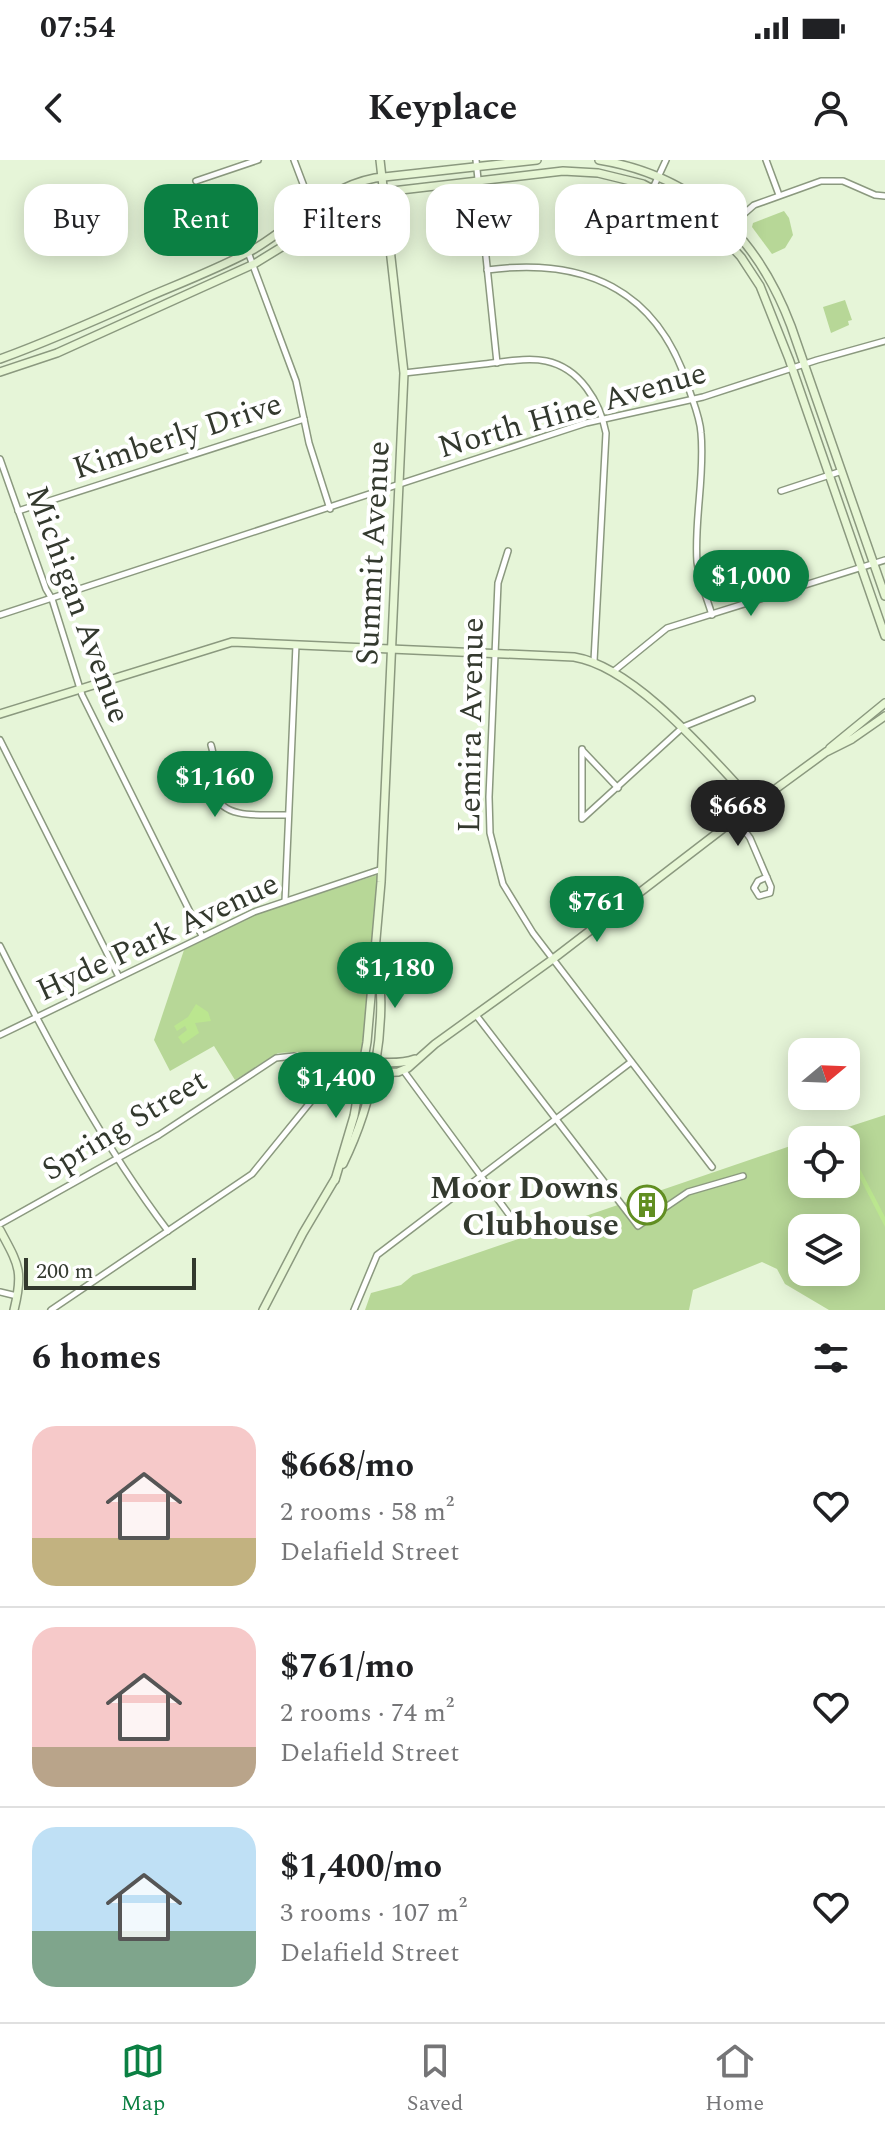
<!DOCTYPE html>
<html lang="en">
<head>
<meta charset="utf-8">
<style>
	:root { --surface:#fff; --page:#f6f6f6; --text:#202124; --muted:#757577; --line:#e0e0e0; --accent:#0b8043 }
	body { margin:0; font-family:Spectral,serif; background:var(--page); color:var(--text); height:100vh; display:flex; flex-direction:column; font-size:30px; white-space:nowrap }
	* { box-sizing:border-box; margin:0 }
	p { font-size:26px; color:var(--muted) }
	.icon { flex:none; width:44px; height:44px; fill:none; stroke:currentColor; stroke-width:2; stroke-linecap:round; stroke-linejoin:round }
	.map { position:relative; height:1150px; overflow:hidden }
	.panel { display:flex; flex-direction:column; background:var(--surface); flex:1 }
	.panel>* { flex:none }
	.hud { position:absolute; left:24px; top:24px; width:838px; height:72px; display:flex; gap:16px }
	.needle { width:52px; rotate:71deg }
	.fabs { position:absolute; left:788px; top:878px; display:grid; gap:16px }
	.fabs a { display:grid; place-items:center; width:72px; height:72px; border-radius:16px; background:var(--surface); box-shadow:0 4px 20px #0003; font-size:40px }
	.scale { position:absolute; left:24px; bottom:20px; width:172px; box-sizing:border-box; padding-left:8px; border:4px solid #33392e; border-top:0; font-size:22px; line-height:28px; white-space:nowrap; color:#33392e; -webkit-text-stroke:6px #fff; paint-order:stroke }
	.price { position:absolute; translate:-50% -68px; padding:0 18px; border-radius:28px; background:var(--accent); color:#fff; font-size:26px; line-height:52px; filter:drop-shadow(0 2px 4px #0008) }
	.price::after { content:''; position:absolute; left:50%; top:48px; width:24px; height:18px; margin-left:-12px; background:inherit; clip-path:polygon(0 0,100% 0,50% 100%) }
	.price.active { background:#222; color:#fff }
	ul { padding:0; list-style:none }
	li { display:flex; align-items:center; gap:24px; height:200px; padding:0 32px }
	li+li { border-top:2px solid var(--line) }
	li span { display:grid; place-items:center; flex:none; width:224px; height:160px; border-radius:24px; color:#555 }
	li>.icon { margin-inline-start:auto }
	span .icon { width:96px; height:96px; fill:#fffc; stroke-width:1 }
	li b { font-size:34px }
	h2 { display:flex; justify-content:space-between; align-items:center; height:96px; padding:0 32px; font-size:34px }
	.chip { padding:0 28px; border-radius:24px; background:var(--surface); box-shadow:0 4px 20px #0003; font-size:28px; line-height:72px }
	.chip.active { background:var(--accent); color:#fff }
	.status { display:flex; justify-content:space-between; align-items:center; height:56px; padding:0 40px; background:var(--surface); direction:ltr }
	.status svg { height:22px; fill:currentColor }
	header { display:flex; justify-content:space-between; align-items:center; height:104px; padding:0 32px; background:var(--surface); font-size:36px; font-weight:700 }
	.tabs { display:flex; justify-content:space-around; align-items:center; height:112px; border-top:2px solid var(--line); background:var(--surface); font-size:22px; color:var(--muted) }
	.tabs a { display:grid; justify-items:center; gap:4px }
	.tabs .active { color:var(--accent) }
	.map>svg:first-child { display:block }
	.green { fill:#b7d797; fill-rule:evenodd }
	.water { fill:#bbe68f }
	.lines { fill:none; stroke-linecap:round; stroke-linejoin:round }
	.street-casing { stroke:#8b997f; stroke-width:8 }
	.secondary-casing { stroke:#8b997f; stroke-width:10 }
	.street { stroke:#fff; stroke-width:5 }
	.secondary { stroke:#e7f7d5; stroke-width:7 }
	.labels { text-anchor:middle; stroke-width:8; stroke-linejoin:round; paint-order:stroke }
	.street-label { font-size:32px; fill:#33392e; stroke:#fff }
	.poi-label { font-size:32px; font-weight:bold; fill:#33392e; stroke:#fff; text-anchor:end }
</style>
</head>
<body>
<div class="status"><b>07:54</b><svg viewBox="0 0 49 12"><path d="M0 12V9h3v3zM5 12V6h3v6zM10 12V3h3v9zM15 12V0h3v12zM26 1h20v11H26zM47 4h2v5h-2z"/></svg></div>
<header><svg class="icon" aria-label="back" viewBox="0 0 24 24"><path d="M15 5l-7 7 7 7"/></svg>Keyplace<svg class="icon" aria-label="person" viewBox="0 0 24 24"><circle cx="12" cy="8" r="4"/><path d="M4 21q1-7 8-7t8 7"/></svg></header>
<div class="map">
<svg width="885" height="1150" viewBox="0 0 885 1150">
	<rect width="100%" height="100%" fill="#e6f5d8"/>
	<g class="green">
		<path d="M784,51L789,58L793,75L785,88L772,94L752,67L753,63Z"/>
		<path d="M845,140L852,160L848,161L849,165L831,173L823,147Z"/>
		<path d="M377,715L376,762L361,900L326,902L297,892L278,893L235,920L214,886L170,911L154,880L184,790L256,754Z"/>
		<path d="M885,955V1150H829L785,1124L777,1109L762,1102L693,1130L689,1150H365L371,1133L401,1125L413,1115L802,982V1024H846V980H808ZM802,1068H846V1112H802Z"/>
	</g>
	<g class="water">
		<path d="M196,844L208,852L211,861L195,863L199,873L183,884L178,877L187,870L185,866L177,871L174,866L188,857Z"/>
		<path d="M846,982L885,1057V1067L846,991Z"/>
	</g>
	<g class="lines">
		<g class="street-casing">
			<g id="street">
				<path d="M294,0L316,58"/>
				<path d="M476,0L497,203"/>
				<path d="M766,0L779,35"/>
				<path d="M196,21L258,0"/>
				<path d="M653,28L666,0"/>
				<path d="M721,74L754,45L821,21H843L875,35L885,36"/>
				<path d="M248,92L296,221L309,283L330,349"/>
				<path d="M487,110C584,97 657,129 688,226C693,242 700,257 701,273C705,316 694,360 697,402C699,420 707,438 712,455"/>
				<path d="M404,213C431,210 458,207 484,204C504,202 527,197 546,201C580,208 600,242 606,273L594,501"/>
				<path d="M0,299L46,429L52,439L82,535L202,776"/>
				<path d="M781,331L842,311"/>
				<path d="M18,351L304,259"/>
				<path d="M508,391L498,423L489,637L490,673L503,724L533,773L712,1007"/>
				<path d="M0,455L586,263L703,237L817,200L885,181"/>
				<path d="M614,511L667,468L885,400"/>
				<path d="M0,580L119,817"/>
				<path d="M211,585C217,604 212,617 216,634C222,661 268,654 288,655"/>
				<path d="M582,589V659L683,567L752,539"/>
				<path d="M583,591L618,628"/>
				<path d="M736,659L750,678L771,727L770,733L759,736L754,728L758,721L767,717"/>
				<path d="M285,741L296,485"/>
				<path d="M0,786C47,880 104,987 168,1071"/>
				<path d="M476,855L638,1066L688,1032L743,1016"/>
				<path d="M0,875L254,752L382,709"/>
				<path d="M403,910L522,1072"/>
				<path d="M0,1064L159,975L276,898L294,896L325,905L363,904"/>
				<path d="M0,1132L17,1136"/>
				<path d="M51,1150L252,1014L321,929L329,906"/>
				<path d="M354,1150L377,1095L631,902"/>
			</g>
		</g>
		<g class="secondary-casing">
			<g id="secondary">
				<path d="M599,0C697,16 757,76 791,166L885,436"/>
				<path d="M0,199C50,181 99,159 148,137C181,123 217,109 249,92C293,68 323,28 375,18L537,0"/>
				<path d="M0,212L57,193L254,104L285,85L323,53L358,35L563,11L598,13L643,24L685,46L711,64L741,97L760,126L789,199L885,476"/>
				<path d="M0,554L232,482L574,497C636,507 712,599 755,644"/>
				<path d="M830,588L885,543"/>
				<path d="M363,904L375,913L398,912L408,908L435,884L553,799L755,644L826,592L852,579L885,556"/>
				<path d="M363,904C383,900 396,906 415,899"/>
				<path d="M343,1004C374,941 387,869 378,798"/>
				<path d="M335,1020L354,956L367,882L381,722L404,213L380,0"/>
				<path d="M0,1070C18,1104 24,1110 14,1150"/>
				<path d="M263,1150L303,1073L335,1019"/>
			</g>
		</g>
		<use href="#street" class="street"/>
		<use href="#secondary" class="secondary"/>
	</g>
	<defs>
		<g id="building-ring" transform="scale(2)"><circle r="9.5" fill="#fff" stroke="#618e21" stroke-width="1.5"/><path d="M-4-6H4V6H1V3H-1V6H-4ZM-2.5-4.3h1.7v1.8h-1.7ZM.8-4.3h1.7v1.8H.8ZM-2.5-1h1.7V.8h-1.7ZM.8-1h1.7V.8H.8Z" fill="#618e21"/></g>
	</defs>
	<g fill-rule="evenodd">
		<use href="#building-ring" x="647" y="1045"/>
	</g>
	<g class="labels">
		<g class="street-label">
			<text transform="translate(572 249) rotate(-16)" y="11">North Hine Avenue</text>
			<text transform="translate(177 275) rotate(-18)" y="11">Kimberly Drive</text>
			<text transform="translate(372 393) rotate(-87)" y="11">Summit Avenue</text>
			<text transform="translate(79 444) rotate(70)" y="11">Michigan Avenue</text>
			<text transform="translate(470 565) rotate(-89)" y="11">Lemira Avenue</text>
			<text transform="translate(157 776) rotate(-25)" y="11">Hyde Park Avenue</text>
			<text transform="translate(124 964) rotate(-31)" y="11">Spring Street</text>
		</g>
		<g class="poi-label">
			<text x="619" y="1038">Moor Downs<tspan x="619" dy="37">Clubhouse</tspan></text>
		</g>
	</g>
</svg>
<div class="fabs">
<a><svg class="needle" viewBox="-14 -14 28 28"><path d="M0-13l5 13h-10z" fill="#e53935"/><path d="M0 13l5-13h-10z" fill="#757577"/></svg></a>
<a><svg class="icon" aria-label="locate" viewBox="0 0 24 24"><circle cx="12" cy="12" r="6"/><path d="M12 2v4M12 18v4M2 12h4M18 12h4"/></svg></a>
<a><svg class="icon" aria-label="layers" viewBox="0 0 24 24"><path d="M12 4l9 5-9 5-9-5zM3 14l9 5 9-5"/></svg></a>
</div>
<div class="scale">200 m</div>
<b class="price" style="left:751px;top:458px">$1,000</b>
<b class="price" style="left:215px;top:659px">$1,160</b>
<b class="price active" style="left:738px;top:688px">$668</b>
<b class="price" style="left:597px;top:784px">$761</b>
<b class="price" style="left:395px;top:850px">$1,180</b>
<b class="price" style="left:336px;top:960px">$1,400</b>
<div class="hud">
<a class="chip">Buy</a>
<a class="chip active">Rent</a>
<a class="chip">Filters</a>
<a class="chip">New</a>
<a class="chip">Apartment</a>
</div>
</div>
<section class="panel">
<h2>6 homes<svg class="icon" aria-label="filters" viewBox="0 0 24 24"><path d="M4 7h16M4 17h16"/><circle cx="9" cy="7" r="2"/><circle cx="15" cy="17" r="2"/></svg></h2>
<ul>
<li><span style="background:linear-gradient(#f6c9c9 70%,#c2b280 0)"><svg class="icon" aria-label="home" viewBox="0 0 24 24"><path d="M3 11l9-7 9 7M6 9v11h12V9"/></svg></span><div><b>$668/mo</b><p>2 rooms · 58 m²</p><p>Delafield Street</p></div><svg class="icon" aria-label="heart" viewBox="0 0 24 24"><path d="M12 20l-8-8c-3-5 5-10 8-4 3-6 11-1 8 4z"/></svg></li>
<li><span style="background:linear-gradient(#f6c9c9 75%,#b9a48a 0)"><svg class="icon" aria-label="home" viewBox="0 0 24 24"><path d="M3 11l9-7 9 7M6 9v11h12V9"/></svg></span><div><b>$761/mo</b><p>2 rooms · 74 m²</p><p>Delafield Street</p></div><svg class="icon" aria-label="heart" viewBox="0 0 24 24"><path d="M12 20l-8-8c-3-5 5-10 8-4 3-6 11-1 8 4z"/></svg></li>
<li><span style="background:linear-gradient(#bfe0f5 65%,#7fa58c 0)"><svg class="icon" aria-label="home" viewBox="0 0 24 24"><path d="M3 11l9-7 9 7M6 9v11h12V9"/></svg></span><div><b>$1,400/mo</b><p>3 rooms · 107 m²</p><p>Delafield Street</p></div><svg class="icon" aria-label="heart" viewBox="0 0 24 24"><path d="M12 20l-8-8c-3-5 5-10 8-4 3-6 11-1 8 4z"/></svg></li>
</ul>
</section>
<nav class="tabs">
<a class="active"><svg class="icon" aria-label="map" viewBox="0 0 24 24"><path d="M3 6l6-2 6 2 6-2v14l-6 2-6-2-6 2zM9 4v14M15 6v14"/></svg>Map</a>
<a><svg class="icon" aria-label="saved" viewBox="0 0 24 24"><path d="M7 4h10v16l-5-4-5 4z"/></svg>Saved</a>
<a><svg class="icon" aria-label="home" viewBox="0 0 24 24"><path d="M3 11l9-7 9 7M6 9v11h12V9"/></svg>Home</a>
</nav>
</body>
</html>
